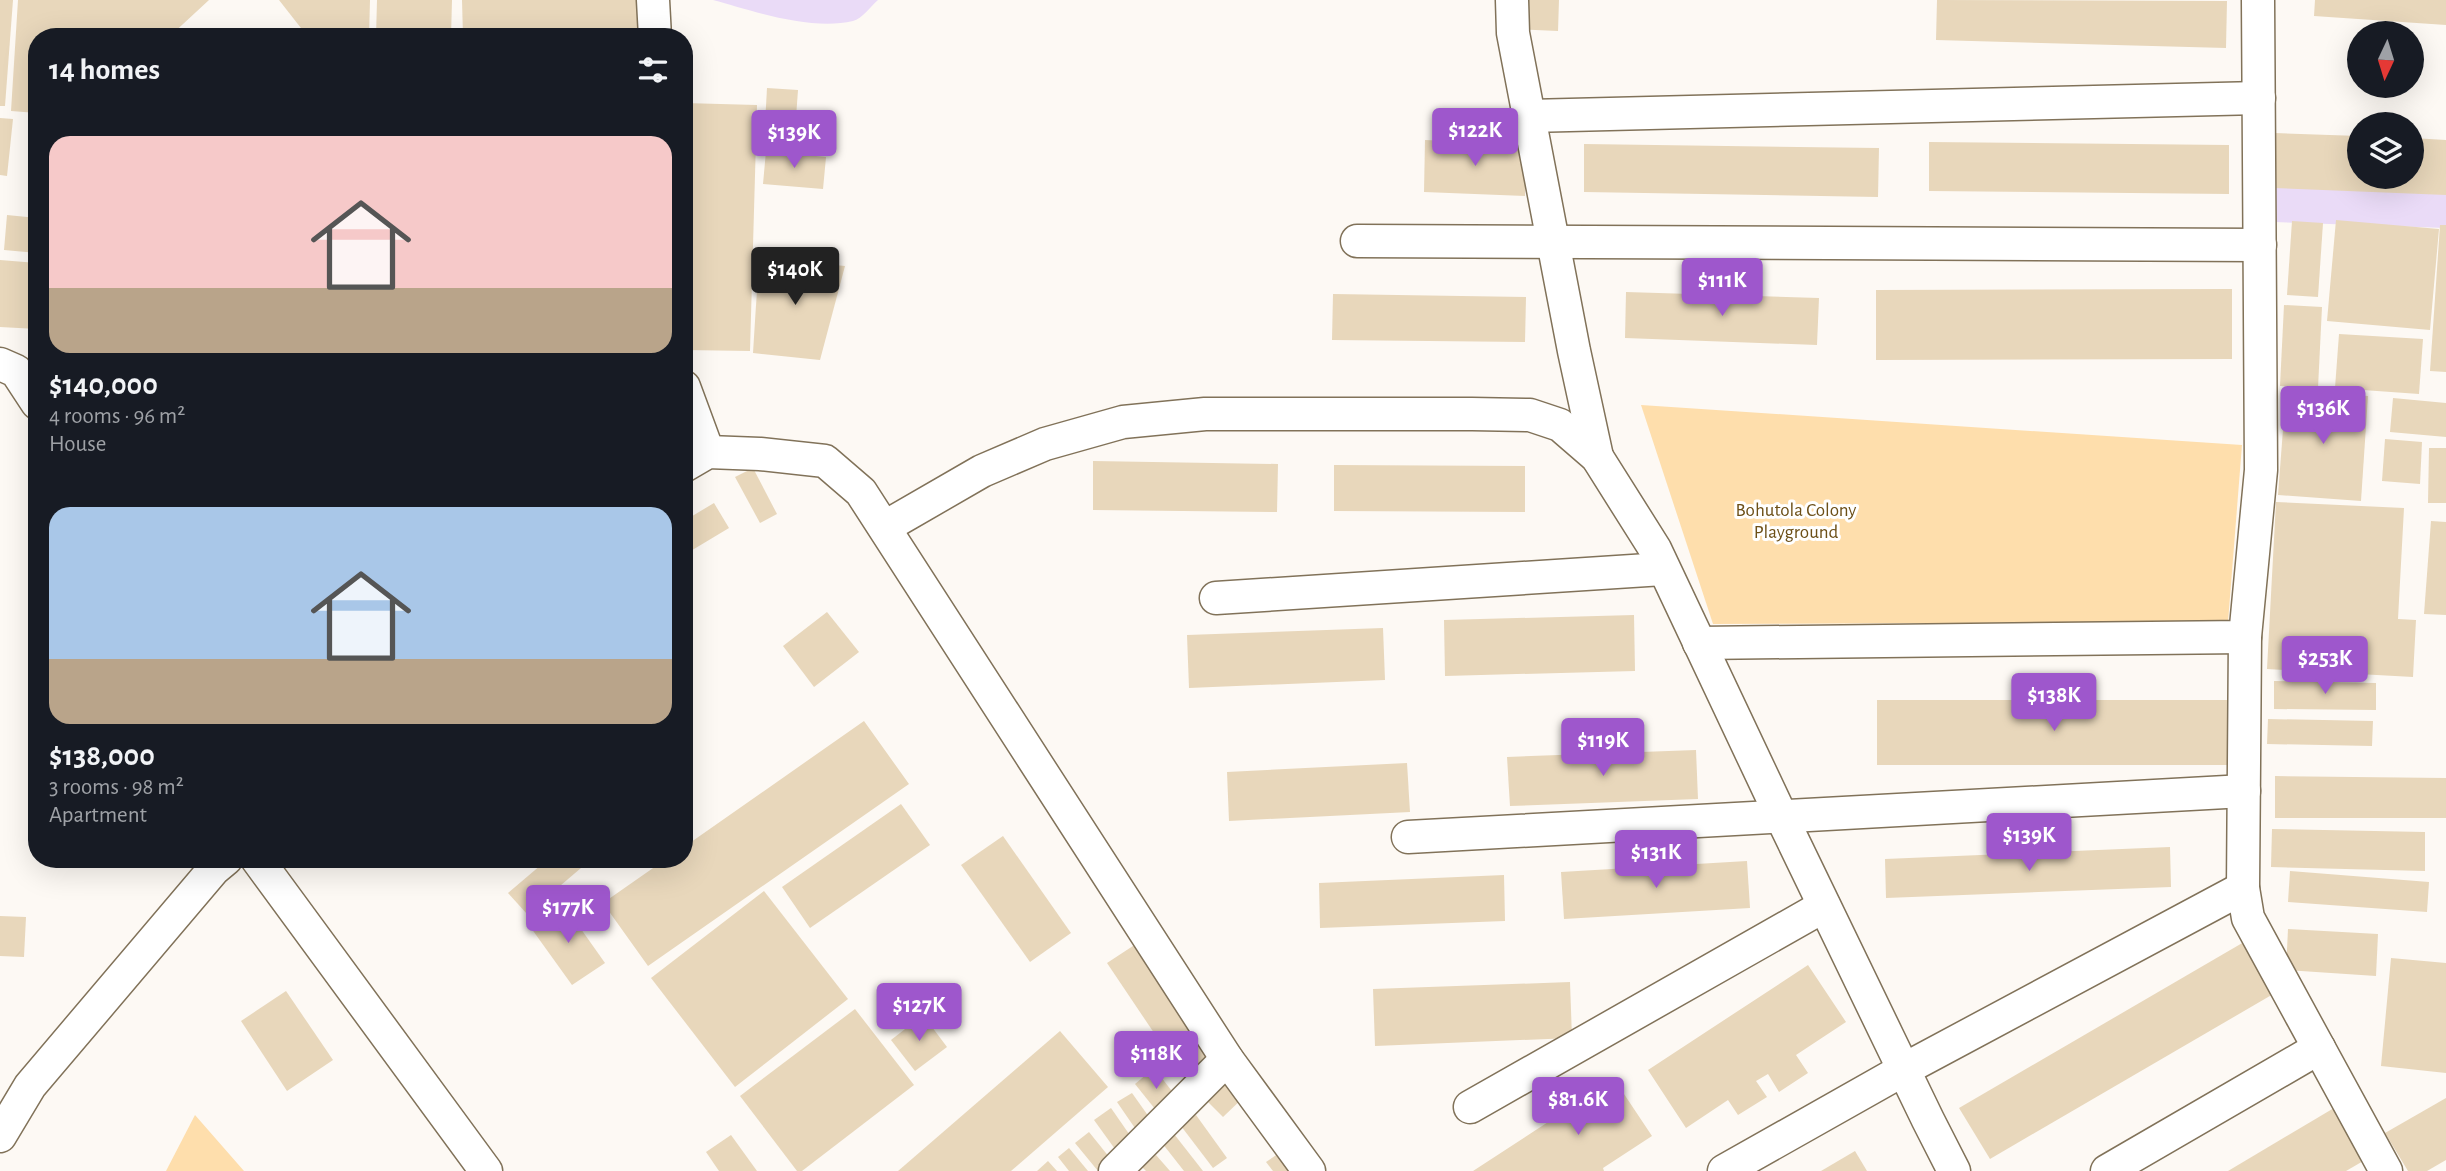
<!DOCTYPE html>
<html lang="en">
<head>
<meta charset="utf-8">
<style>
	:root { --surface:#171b24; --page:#20242c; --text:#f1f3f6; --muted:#9ea1a6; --accent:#9e57cc }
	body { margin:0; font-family:"Alegreya Sans",sans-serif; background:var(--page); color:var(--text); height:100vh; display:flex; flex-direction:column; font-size:26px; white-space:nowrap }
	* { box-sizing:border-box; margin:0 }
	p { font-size:23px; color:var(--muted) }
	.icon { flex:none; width:38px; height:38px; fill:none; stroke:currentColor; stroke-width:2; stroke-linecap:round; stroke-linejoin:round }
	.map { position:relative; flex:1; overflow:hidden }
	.sheet { position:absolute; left:28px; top:28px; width:665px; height:840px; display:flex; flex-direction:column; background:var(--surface); border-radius:28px; box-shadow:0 7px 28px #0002 }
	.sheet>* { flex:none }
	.needle { width:46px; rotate:184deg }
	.controls { position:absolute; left:2347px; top:21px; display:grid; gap:14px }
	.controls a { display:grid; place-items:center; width:77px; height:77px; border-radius:50%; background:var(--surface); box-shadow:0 7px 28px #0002; font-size:35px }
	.price { position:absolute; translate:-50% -60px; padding:0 16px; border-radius:7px; background:var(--accent); color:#fff; font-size:23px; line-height:46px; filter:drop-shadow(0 2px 4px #0008) }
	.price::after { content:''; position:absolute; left:50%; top:42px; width:21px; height:16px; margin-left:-10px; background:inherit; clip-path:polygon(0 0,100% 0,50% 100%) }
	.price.current { background:#222; color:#fff }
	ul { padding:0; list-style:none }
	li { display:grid; align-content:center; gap:14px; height:371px; padding:0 21px }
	li span { display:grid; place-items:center; height:217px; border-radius:21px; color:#555 }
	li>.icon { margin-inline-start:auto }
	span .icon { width:126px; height:126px; fill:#fffc; stroke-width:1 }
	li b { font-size:30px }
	h2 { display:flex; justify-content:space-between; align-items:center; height:84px; padding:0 21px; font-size:30px }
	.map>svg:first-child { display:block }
	.green { fill:#fedeac }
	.water { fill:#eadbf7 }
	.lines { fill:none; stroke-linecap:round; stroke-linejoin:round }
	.canal { stroke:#eadbf7; stroke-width:42 }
	.building { fill:#e8d7bb }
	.minor-casing { stroke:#817259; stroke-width:35 }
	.minor { stroke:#fff; stroke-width:32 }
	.labels { text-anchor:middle; stroke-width:6; stroke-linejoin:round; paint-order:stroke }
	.park-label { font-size:19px; fill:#6c4f17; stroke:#fff }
</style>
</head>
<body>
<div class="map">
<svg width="2446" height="1171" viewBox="0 0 2446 1171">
	<rect width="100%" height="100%" fill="#fdf9f4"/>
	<g class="green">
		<path d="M1641,405L2242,445L2228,622L1713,624Z"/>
		<path d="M195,1115L244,1171H166Z"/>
	</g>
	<path class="water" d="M713,0H878C871,6 862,19 853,21C811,31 753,11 713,0Z"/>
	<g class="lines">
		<path class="canal" d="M2275,201L2446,207"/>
	</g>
	<g class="building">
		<path d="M0,0H13L5,106H0Z"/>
		<path d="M18,0H209L169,37H37V113L11,111Z"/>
		<path d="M279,0H370L369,37H308Z"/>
		<path d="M377,0H452L451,37H376Z"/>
		<path d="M462,0H641L642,37H463Z"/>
		<path d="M1517,0H1559L1558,31L1516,29Z"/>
		<path d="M1937,0L2227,1L2226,48L1936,40Z"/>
		<path d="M2315,0H2446V25L2314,16Z"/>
		<path d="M767,88L798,90L794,145L764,142Z"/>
		<path d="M684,103L757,105L750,351L684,350Z"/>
		<path d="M0,118L13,119L7,176L0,175Z"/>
		<path d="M2275,133L2359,136V177H2412V138L2446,140V195L2273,188Z"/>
		<path d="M1425,140L1527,144L1525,196L1424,192Z"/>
		<path d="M1929,142L2229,145V194L1929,191Z"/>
		<path d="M1584,144L1879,148L1878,197L1584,192Z"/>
		<path d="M766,151L826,157L823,189L763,184Z"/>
		<path d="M7,215L37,218V253L4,250Z"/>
		<path d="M2336,220L2439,229L2430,330L2327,321Z"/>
		<path d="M2292,221L2323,223L2318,297L2287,295Z"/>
		<path d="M2440,225H2446V372L2430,371Z"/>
		<path d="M759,258L845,266L820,360L753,353Z"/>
		<path d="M0,260L37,263V329L0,327Z"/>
		<path d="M2232,289V359L1876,360V290Z"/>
		<path d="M1626,292L1819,298L1817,345L1625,338Z"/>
		<path d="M1333,294L1526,297L1525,342L1332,340Z"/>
		<path d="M2284,305L2322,307L2318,388L2280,386Z"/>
		<path d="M2339,334L2423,339L2419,394L2335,388Z"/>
		<path d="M2286,390L2368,396L2361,501L2278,495Z"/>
		<path d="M2393,398L2446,403V437L2390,432Z"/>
		<path d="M2385,439L2422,442L2420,484L2382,481Z"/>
		<path d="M2429,448H2446V503H2428Z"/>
		<path d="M1093,461L1278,464L1277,512L1093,510Z"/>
		<path d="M1334,465L1525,466V512L1334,511Z"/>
		<path d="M753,468L777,514L760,523L735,477Z"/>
		<path d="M2276,502L2404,508L2398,619L2416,620L2413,677L2267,669Z"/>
		<path d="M714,503L729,528L684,555V521Z"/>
		<path d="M2431,521L2446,522V615L2424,614Z"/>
		<path d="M827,612L859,652L814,687L783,646Z"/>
		<path d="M1634,615L1635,671L1445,676L1444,620Z"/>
		<path d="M1383,628L1385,680L1189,688L1187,635Z"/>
		<path d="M2274,681L2376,683V710L2274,709Z"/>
		<rect x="1877" y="700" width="355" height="65"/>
		<path d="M2268,719L2373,721L2372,746L2267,744Z"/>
		<path d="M864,721L909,784L648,966L603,903L666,859H684V847Z"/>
		<path d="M1696,750L1698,799L1510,806L1507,757Z"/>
		<path d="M1407,763L1410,812L1229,821L1227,772Z"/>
		<path d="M2275,776L2446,778V818H2275Z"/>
		<path d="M901,804L930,845L810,928L782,887Z"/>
		<path d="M2272,829L2425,832V871L2271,867Z"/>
		<path d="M1003,836L1071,933L1030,962L961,865Z"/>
		<path d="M2170,847L2171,887L1886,898L1885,859Z"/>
		<path d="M548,859H574L581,868L527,914L508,893Z"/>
		<path d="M1747,861L1750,908L1564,919L1561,872Z"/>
		<path d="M2290,871L2429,882L2427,912L2288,902Z"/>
		<path d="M1504,875L1505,921L1320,928L1319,883Z"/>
		<path d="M764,891L848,999L735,1087L651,978Z"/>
		<path d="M564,905L605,963L572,985L531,928Z"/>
		<path d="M0,916L26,917L24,957L0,956Z"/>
		<path d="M2288,929L2378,934L2376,976L2286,970Z"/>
		<path d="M2244,942L2275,993L1990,1159L1959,1108Z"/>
		<path d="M1136,944L1214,1060L1185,1079L1107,963Z"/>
		<path d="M2391,958L2446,963V1073L2381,1066Z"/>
		<path d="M1808,965L1846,1022L1796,1055L1808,1073L1779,1092L1768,1074L1756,1081L1767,1097L1738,1115L1728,1100L1686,1128L1648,1070Z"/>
		<path d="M1570,982L1572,1038L1375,1046L1373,989Z"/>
		<path d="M286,991L333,1060L287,1091L241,1021Z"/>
		<path d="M855,1009L914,1085L802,1171H797L740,1096Z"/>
		<path d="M923,1015L947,1047L915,1071L891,1040Z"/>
		<path d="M1060,1031L1108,1087L1011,1171H898Z"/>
		<path d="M1154,1068L1178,1099L1159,1114L1135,1084Z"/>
		<path d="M1231,1079L1246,1095L1223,1117L1207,1101Z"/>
		<path d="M1614,1079L1652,1136L1603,1168L1604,1171H1473Z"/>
		<path d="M1132,1093L1154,1124L1139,1134L1117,1102Z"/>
		<path d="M2446,1098V1160L2427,1171H2408L2385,1133Z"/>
		<path d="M1111,1108L1136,1144L1120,1156L1094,1120Z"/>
		<path d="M2334,1108L2365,1160L2346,1171H2228Z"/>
		<path d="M1196,1115L1227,1158L1213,1168L1181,1126Z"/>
		<path d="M1089,1132L1114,1163L1104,1171H1098L1075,1143Z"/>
		<path d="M1174,1134L1203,1171H1184L1162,1143Z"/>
		<path d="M731,1135L757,1171H719L706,1152Z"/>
		<path d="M1069,1148L1088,1171H1069L1058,1157Z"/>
		<path d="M1285,1149L1300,1171H1273L1266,1162Z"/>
		<path d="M1855,1151L1867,1171H1821Z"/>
		<path d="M1156,1155L1170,1171H1146L1142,1167Z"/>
		<path d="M1048,1161L1057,1171H1037Z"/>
	</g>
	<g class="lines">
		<g class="minor-casing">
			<g id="minor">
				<path d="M653,0L655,37"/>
				<path d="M1512,0L1513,33L1574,351L1597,457"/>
				<path d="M1529,116L2259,98"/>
				<path d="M1357,241L2260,245"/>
				<path d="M0,364L16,371L37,403"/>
				<path d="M684,387L708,452"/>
				<path d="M684,466L708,452L760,454L825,461L861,492L1227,1059L1309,1171"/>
				<path d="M885,527L982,471L1045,444L1123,422L1205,414H1472L1530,415L1560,425L1597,457L1655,549L1782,818L1928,1120L1954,1171"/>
				<path d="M1216,598L1663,569"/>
				<path d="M2245,637L2243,888L2248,918L2386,1171"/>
				<path d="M1699,643L2245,637L2261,470L2258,0"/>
				<path d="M1408,837L2244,791"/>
				<path d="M257,859L486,1171"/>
				<path d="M1470,1107L1824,906"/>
				<path d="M0,1136L30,1086L214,869L226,859"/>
				<path d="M1115,1171L1227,1059"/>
				<path d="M1724,1171L1903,1070L2243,888"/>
				<path d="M2107,1171L2319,1048"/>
			</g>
		</g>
		<use href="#minor" class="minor"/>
	</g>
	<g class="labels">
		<g class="park-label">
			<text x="1796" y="516">Bohutola Colony<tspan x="1796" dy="22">Playground</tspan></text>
		</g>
	</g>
</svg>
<div class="controls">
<a><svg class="needle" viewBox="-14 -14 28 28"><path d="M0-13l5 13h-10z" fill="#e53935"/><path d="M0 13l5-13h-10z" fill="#9ea1a6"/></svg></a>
<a><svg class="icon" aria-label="layers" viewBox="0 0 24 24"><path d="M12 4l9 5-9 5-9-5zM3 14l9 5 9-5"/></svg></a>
</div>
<b class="price" style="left:1475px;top:168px">$122K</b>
<b class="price" style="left:794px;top:170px">$139K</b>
<b class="price current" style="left:795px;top:307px">$140K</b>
<b class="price" style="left:1722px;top:318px">$111K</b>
<b class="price" style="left:2323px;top:446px">$136K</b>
<b class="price" style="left:2325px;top:696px">$253K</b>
<b class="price" style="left:2054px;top:733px">$138K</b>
<b class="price" style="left:1603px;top:778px">$119K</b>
<b class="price" style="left:2029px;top:873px">$139K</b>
<b class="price" style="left:1656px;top:890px">$131K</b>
<b class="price" style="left:568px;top:945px">$177K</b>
<b class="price" style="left:919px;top:1043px">$127K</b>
<b class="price" style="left:1156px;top:1091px">$118K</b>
<b class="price" style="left:1578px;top:1137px">$81.6K</b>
<section class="sheet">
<h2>14 homes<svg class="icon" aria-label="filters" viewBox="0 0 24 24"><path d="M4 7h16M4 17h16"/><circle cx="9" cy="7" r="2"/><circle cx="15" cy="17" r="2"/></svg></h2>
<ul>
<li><span style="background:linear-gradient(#f6c9c9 70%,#b9a48a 0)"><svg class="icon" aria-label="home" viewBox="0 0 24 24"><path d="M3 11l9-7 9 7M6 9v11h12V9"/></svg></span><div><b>$140,000</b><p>4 rooms · 96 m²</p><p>House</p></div></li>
<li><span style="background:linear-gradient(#a9c7e8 70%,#b9a48a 0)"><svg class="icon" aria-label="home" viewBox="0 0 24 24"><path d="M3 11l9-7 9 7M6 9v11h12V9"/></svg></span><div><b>$138,000</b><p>3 rooms · 98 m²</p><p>Apartment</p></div></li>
</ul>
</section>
</div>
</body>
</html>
